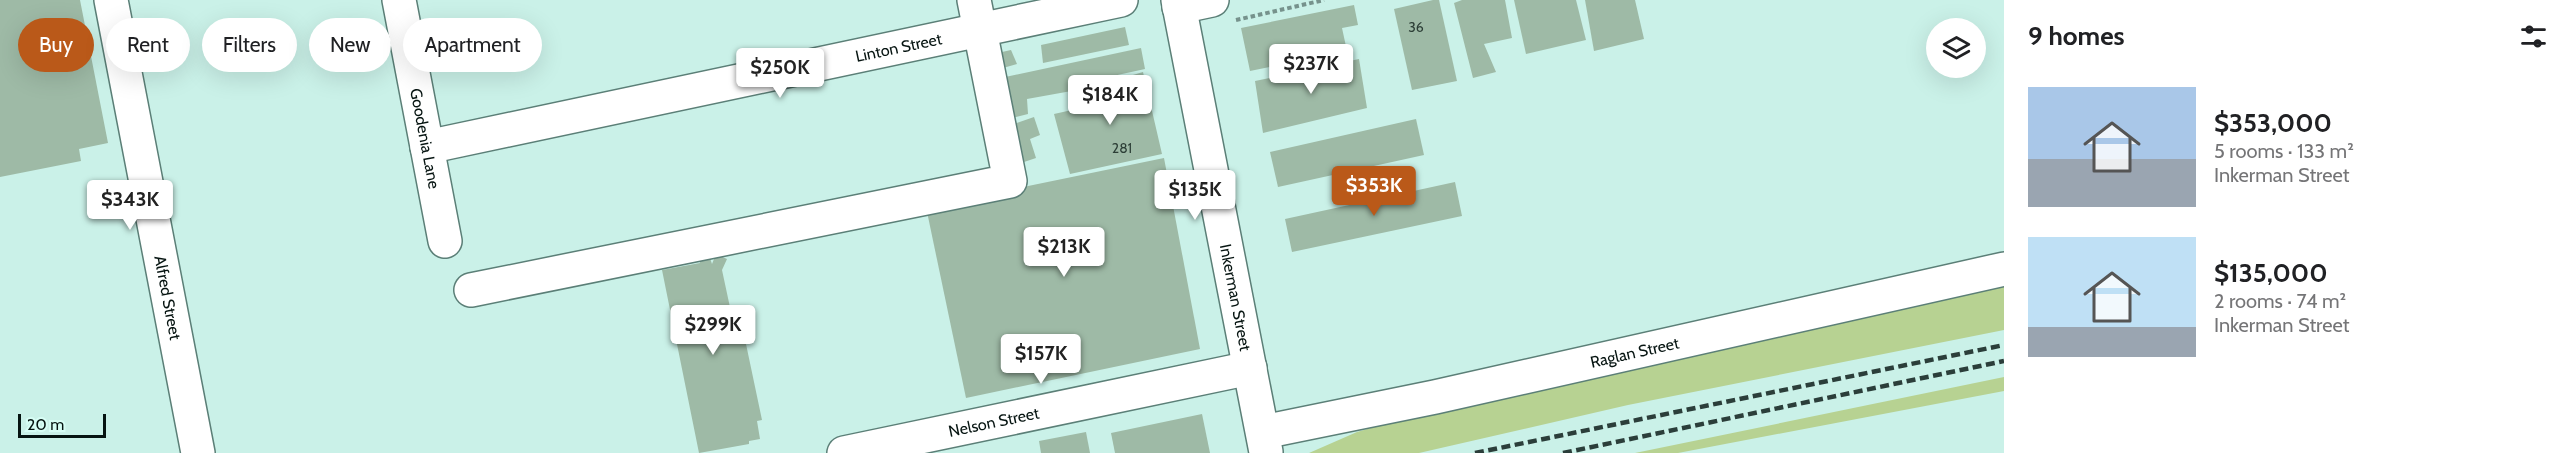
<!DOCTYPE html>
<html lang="en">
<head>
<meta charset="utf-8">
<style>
	:root { --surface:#fff; --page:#f6f6f6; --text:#202124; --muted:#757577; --accent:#ba5919 }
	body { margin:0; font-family:Cabin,sans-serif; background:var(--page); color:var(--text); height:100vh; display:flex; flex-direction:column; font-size:22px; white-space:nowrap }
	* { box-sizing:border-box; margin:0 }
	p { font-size:20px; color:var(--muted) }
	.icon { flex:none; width:33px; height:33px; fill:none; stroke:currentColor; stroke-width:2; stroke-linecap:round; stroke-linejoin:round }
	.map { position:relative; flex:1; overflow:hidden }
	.panel { display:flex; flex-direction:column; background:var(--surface); width:570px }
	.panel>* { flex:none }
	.hud { position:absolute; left:18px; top:18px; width:570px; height:54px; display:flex; gap:12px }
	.tools { position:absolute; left:1926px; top:18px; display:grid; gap:12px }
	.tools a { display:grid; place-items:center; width:60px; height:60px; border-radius:50%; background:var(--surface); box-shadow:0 6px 24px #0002; font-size:30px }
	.scale { position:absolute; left:18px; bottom:15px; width:88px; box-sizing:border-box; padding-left:6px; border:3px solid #061411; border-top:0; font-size:16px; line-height:21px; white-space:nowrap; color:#061411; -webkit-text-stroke:4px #d7fef5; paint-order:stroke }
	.price { position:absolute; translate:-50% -51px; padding:0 14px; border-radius:6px; background:#fff; color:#222; font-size:20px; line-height:39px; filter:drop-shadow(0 2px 3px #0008) }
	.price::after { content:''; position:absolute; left:50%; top:36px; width:18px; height:14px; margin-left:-9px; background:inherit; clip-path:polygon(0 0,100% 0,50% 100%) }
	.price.active { background:var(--accent); color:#fff }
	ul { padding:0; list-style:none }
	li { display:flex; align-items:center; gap:18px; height:150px; padding:0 24px }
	li span { display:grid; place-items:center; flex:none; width:168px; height:120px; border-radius:0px; color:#555 }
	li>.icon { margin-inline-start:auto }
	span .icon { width:72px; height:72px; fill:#fffc; stroke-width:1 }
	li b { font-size:26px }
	h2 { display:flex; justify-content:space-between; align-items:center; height:72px; padding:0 24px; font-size:26px }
	.chip { padding:0 21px; border-radius:27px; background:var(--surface); box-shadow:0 6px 24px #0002; font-size:21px; line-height:54px }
	.chip.active { background:var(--accent); color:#fff }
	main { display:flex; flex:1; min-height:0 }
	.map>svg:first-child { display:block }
	.green { fill:#b7d292 }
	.building { fill:#9ebaa6 }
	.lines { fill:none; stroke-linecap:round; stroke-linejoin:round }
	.minor-casing { stroke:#5b7f77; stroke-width:36 }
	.path { stroke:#76928c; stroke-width:4; stroke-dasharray:4.5 3; stroke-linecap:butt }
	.minor { stroke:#fff; stroke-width:33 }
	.rail { stroke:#2b3e3a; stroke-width:4.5; stroke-dasharray:9 4.5; stroke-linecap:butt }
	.labels { text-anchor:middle; stroke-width:6; stroke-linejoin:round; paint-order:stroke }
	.number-label { font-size:14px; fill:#2c3e36 }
	.street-label { font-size:16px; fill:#061411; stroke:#d7fef5 }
</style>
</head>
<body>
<main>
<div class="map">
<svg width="2004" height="453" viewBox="0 0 2004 453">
	<rect width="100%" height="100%" fill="#caf1e8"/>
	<g class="green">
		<path d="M2004,283V330L1628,405L1419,453H1309L1357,432L1430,411Z"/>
		<path d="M2004,377V391L1678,453H1635Z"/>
	</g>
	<g class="building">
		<path d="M0,0H80L108,143L79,149L81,161L0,177Z"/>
		<path d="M1433,0H1439L1457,81L1412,90L1394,9Z"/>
		<path d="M1462,0H1505L1512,38L1484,44L1496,72L1473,78L1454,3Z"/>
		<path d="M1514,0H1576L1586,40L1526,54Z"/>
		<path d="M1585,0H1635L1644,39L1594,51Z"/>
		<path d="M1354,5L1358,25L1342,28L1347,51L1250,71L1241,28Z"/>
		<path d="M1125,27L1129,45L1043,63L1041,45Z"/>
		<path d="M1141,48L1145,69L1076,84L1077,90L1027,99L1028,114L1004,120L996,79Z"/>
		<path d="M1011,50L1017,64L996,70L993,54Z"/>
		<path d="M1359,59L1367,108L1263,133L1255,81Z"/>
		<path d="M1143,72L1162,154L1070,174L1054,114L1081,108L1079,91Z"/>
		<path d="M1034,117L1040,135L1030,139L1036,158L1021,163L1008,126Z"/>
		<path d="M1416,119L1424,155L1278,187L1270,152Z"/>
		<path d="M1164,158L1200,349L966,398L926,207Z"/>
		<path d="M1455,182L1462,216L1292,252L1285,219Z"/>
		<path d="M708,252L712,264L716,254L727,259L722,270L734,326L742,325L762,420L757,421L760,439L749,441V444L699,453L662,270L700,263L698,255Z"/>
		<path d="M1202,414L1210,453H1115L1111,433Z"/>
		<path d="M1086,432L1090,453H1041L1039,441Z"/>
	</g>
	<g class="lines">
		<g class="minor-casing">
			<g id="minor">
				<path id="s1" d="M111,0L198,453"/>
				<path id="s2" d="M399,0L445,241"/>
				<path id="s3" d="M1178,0L1266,452"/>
				<path d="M1179,7L1212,0"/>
				<path id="s4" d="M427,147L1121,0"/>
				<path d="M471,290L1010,181L974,0"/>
				<path id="s5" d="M1263,432L1435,397L2004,269"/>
				<path id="s6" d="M844,453L1250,368"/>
			</g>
		</g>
		<path class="path" d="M1236,20L1324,0"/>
		<use href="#minor" class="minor"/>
		<g class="rail">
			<path d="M1475,453L2004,345"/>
			<path d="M1563,453L2004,361"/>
		</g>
	</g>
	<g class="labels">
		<g class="number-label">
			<text x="1416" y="32">36</text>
			<text x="1122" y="153">281</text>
		</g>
		<g class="street-label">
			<text dy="6" stroke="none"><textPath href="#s4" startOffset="482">Linton Street</textPath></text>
			<text dy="6" stroke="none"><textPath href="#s2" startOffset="141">Goodenia Lane</textPath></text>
			<text dy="6" stroke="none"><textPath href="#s1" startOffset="303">Alfred Street</textPath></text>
			<text dy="6" stroke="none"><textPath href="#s3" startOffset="303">Inkerman Street</textPath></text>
			<text dy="6" stroke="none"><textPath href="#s5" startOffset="380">Raglan Street</textPath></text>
			<text dy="6" stroke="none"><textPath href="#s6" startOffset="153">Nelson Street</textPath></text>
		</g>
	</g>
</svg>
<div class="tools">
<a><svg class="icon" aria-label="layers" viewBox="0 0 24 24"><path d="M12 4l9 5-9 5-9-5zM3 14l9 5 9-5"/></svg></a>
</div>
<div class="scale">20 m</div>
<b class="price" style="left:1311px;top:95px">$237K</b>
<b class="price" style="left:780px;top:99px">$250K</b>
<b class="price" style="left:1110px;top:126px">$184K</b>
<b class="price active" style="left:1374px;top:217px">$353K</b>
<b class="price" style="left:1195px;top:221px">$135K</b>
<b class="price" style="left:130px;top:231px">$343K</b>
<b class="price" style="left:1064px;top:278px">$213K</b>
<b class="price" style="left:713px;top:356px">$299K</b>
<b class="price" style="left:1041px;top:385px">$157K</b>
<div class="hud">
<a class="chip active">Buy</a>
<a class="chip">Rent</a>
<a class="chip">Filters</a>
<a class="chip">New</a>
<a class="chip">Apartment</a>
</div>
</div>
<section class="panel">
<h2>9 homes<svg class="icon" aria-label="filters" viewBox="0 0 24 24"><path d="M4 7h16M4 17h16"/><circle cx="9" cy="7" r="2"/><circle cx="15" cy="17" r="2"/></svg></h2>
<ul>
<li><span style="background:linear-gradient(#a9c7e8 60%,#9aa5b1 0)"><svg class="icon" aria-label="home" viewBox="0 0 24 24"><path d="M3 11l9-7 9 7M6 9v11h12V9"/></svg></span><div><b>$353,000</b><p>5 rooms · 133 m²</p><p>Inkerman Street</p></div></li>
<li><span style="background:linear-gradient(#bfe0f5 75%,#9aa5b1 0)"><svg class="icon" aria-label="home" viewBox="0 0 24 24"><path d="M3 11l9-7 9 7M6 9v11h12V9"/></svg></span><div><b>$135,000</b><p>2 rooms · 74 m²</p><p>Inkerman Street</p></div></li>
</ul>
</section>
</main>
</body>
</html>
